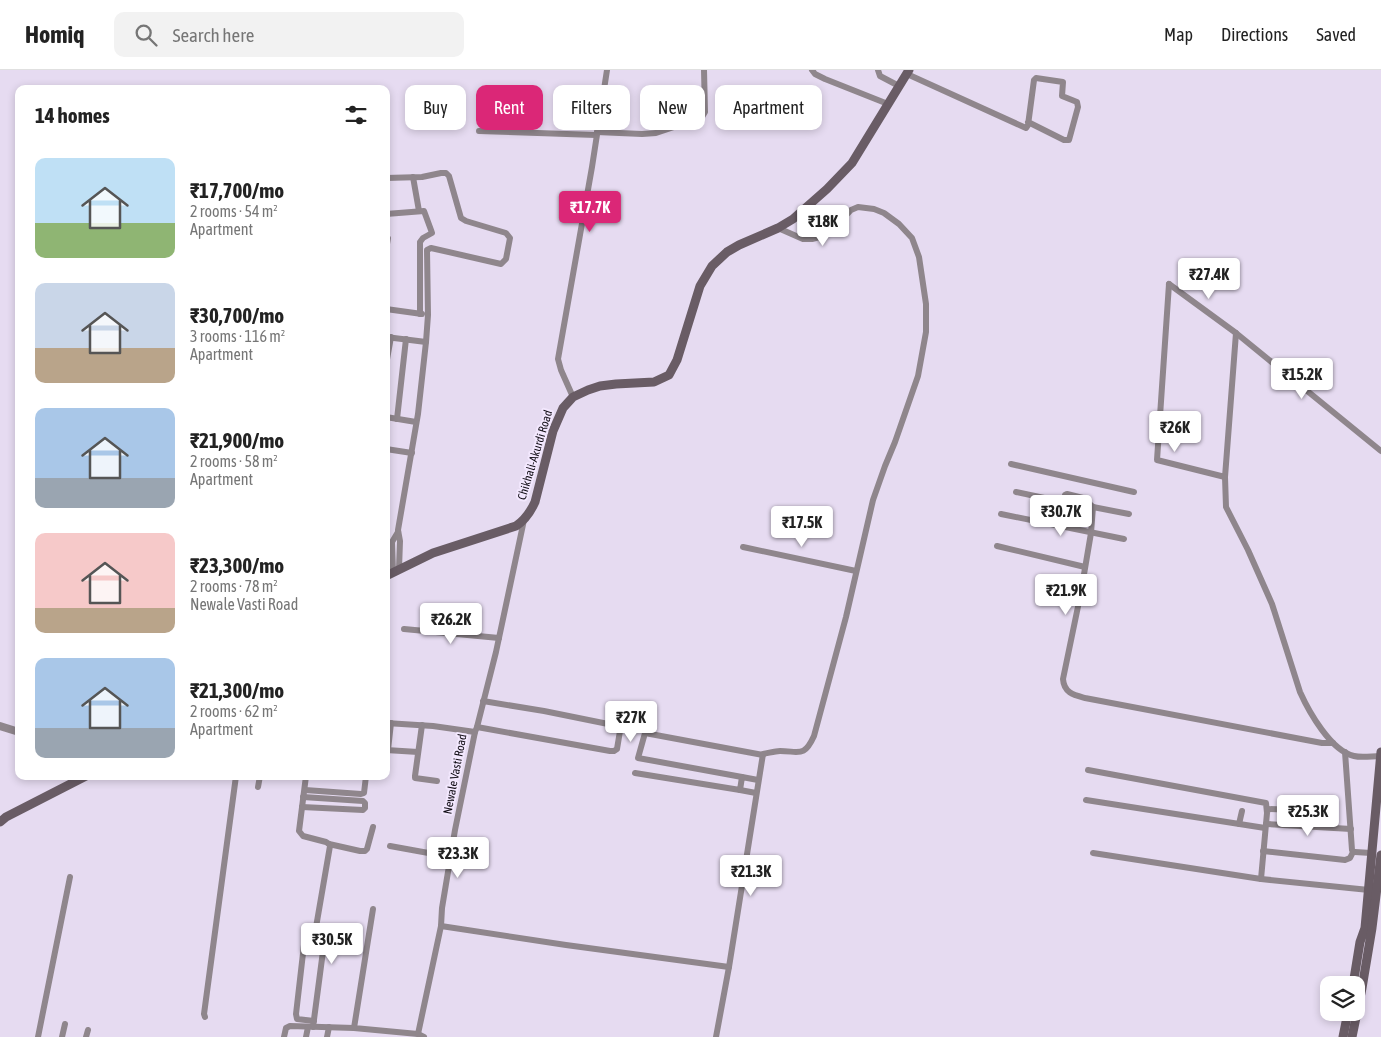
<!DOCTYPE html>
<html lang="en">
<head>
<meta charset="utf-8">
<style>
	:root { --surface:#fff; --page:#f2f2f2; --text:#222; --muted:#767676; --line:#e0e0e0; --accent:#db2777 }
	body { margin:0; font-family:"Asap Condensed",sans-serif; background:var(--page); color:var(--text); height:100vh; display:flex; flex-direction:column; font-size:19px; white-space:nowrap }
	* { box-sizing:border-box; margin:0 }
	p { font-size:16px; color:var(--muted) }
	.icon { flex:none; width:28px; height:28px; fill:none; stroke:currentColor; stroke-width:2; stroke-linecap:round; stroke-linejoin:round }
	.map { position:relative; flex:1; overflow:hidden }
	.sheet { position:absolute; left:15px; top:15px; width:375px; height:695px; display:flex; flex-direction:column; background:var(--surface); border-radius:10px; box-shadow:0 2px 8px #0003 }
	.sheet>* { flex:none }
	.top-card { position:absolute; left:405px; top:15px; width:475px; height:45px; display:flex; gap:10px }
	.buttons { position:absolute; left:1320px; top:906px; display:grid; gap:10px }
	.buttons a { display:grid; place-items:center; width:45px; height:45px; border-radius:10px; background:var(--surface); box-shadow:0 2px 8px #0003; font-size:25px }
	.price { position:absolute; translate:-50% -42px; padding:0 11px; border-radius:5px; background:#fff; color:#222; font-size:16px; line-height:32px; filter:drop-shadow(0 1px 2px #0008) }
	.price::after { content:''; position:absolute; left:50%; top:30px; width:15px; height:11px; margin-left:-8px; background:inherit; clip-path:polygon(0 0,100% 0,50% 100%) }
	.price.active { background:var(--accent); color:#fff }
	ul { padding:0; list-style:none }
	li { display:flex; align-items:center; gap:15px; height:125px; padding:0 20px }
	li span { display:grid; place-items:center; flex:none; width:140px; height:100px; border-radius:10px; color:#555 }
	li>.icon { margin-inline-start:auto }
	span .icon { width:60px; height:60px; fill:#fffc; stroke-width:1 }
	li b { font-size:21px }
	h2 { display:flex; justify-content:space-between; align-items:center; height:60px; padding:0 20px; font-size:21px }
	.pill { padding:0 18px; border-radius:10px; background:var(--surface); box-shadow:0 2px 8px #0003; font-size:18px; line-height:45px }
	.pill.active { background:var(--accent); color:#fff }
	header { display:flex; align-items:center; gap:30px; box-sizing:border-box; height:70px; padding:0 25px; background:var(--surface); border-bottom:1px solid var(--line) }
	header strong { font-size:24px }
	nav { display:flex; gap:28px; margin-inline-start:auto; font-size:18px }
	.search { width:350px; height:45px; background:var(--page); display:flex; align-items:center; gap:12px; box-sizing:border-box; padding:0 18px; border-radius:10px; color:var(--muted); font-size:19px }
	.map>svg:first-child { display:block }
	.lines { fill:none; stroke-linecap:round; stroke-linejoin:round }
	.minor { stroke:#8f868c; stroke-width:6 }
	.tertiary { stroke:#8f868c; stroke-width:8 }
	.secondary { stroke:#695c65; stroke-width:9 }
	.labels { text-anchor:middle; stroke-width:4; stroke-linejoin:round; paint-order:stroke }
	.street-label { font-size:12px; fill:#110d15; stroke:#f3e8fe }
</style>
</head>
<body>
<header>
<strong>Homiq</strong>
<div class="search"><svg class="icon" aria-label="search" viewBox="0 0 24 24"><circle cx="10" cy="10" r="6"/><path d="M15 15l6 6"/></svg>Search here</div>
<nav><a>Map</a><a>Directions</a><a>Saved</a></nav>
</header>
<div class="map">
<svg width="1381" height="967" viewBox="0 0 1381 967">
	<rect width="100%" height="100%" fill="#e6dbf1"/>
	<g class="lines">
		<g class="minor">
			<path d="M812,0L815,4L825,9L888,34"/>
			<path d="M878,0L880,6L899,16"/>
			<path d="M907,4L1026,58L1028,55L1034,10L1036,8L1063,12L1062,26L1077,32L1078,37L1069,70H1064L1028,52"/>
			<path d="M479,61L596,65"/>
			<path d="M597,62L642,64L656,63L698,49L702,47L705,42L704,0"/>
			<path d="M413,107L419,141"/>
			<path d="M386,108L422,107L441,103H446L449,106L461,148L466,151L506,163L510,168L506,189L501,194L431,178L427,180L428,245L426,272L418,344L398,460L400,471L399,499"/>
			<path d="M386,144L424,141L431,160L432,163L423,168L420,172V244"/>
			<path d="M386,166L388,168L386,180"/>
			<path d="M1169,214L1157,390L1225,407L1236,263"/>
			<path d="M1169,214L1236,263L1381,381"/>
			<path d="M386,239L422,244"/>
			<path d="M386,267L426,272"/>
			<path d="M386,295L391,267"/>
			<path d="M573,327L561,300L558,289L592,97L607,0"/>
			<path d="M386,347L416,352"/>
			<path d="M397,349L406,269"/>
			<path d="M386,379L412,383"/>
			<path d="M1011,394L1134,422"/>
			<path d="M1225,407L1226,437L1248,480L1272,534L1300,622C1309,642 1331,681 1354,686C1362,688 1372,686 1381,686"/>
			<path d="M1016,422L1063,432L1065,425L1067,424L1083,428L1093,437L1129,444"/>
			<path d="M1093,437L1091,463L1081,522L1063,609C1064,623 1074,625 1085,628L1322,673H1333"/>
			<path d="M1001,444L1124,469"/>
			<path d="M997,476L1085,497"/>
			<path d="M743,477L856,501"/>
			<path d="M393,502L392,472L398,462"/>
			<path d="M404,559L499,568"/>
			<path d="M386,653L433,656L475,662"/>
			<path d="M422,655L415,706V708L437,711"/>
			<path d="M477,657L610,681H614L617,679L620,661L618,656L544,641L483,631"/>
			<path d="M386,680L418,682"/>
			<path d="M388,680L391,653"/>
			<path d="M1345,682L1352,780L1353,782H1355L1371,783"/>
			<path d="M1088,700L1266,733L1267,743L1261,809"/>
			<path d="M635,703L740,720L742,707L758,710"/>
			<path d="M306,706L299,761L303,766L326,772L329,774L330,776L315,863H323L325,866L313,957"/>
			<path d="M742,707L638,688L645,663L763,685"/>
			<path d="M258,717L260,706"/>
			<path d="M305,720L361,724L364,723L366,706"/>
			<path d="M740,720L756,723"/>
			<path d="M1086,730L1265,758"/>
			<path d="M302,737L363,740L365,738V733L363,731L303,727"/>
			<path d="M1267,739L1327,741"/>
			<path d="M1239,754L1242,741"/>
			<path d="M1266,754L1351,759"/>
			<path d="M329,774L360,781H365L367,779L373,757"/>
			<path d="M390,776L434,784H451"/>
			<path d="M1263,781L1345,790L1350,788L1353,782"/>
			<path d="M1093,783L1261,809L1369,820"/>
			<path d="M373,839L354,958L418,964L424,967"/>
			<path d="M441,856L566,875L729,897"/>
			<path d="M205,947L204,944L236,706"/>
			<path d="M314,951L297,949L296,944L305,866L308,862L315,863"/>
			<path d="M418,964L441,856L442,838L455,760L475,662L477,657L496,582L524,450"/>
			<path d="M38,967L70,807"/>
			<path d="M62,967L65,954"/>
			<path d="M86,967L88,960"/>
			<path d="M284,967L286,958L290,956L354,958"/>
			<path d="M306,967L308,957"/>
			<path d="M327,967L329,957"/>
			<path d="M716,967L729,897L763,684C769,683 775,681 780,681C799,681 804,688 814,666L846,547L873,430L885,396L895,372L918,306L926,262V234L919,187L912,168L899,154L884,143L874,139L858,137L851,140L832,160L823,166L812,169H803L778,158"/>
		</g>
		<path class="tertiary" d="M0,656L19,662"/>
		<g class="secondary">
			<path d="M386,506L433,483L516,456C525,450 530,443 535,432L553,361L563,338L573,327L588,320L600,316L616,314L654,312L669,305L677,290L700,216L712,196L727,182L739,175L778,158L793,149L827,119L852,93L909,0"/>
			<path d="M0,752L6,747L86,706"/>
			<path d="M1353,915L1360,872L1365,858L1381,682"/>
			<path d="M1343,967L1348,942"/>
			<path d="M1352,967L1362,918L1372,858L1381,785"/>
		</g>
	</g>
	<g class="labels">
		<g class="street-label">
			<text transform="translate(535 385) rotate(-73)" y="4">Chikhali-Akurdi Road</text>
			<text transform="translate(455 704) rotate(-79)" y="4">Newale Vasti Road</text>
		</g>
	</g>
</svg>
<div class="buttons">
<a><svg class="icon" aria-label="layers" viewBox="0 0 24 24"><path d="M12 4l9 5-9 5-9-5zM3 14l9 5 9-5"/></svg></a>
</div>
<b class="price active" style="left:590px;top:163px">₹17.7K</b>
<b class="price" style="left:823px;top:177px">₹18K</b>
<b class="price" style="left:1209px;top:230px">₹27.4K</b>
<b class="price" style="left:1302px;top:330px">₹15.2K</b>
<b class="price" style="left:1175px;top:383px">₹26K</b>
<b class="price" style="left:1061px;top:467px">₹30.7K</b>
<b class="price" style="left:802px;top:478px">₹17.5K</b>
<b class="price" style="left:1066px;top:546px">₹21.9K</b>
<b class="price" style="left:451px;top:575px">₹26.2K</b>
<b class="price" style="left:631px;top:673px">₹27K</b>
<b class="price" style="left:1308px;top:767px">₹25.3K</b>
<b class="price" style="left:458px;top:809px">₹23.3K</b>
<b class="price" style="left:751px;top:827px">₹21.3K</b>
<b class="price" style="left:332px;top:895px">₹30.5K</b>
<div class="top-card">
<a class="pill">Buy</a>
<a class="pill active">Rent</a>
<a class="pill">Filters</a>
<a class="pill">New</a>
<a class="pill">Apartment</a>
</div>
<section class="sheet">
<h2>14 homes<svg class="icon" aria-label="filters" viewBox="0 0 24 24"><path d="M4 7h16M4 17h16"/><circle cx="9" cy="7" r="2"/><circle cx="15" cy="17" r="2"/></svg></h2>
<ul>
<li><span style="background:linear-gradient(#bfe0f5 65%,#8fb573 0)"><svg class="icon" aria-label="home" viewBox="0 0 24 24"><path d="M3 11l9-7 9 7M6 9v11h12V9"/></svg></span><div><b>₹17,700/mo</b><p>2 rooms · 54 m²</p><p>Apartment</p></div></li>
<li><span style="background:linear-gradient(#c9d6e8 65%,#b9a48a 0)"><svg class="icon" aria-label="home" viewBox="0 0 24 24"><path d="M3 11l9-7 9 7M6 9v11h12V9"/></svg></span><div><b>₹30,700/mo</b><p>3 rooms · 116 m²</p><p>Apartment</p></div></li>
<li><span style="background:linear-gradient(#a9c7e8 70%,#9aa5b1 0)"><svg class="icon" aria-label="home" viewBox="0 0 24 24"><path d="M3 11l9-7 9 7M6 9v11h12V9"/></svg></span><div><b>₹21,900/mo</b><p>2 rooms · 58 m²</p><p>Apartment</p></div></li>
<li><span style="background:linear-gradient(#f6c9c9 75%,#b9a48a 0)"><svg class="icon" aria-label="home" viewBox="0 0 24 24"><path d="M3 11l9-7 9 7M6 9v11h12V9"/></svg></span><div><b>₹23,300/mo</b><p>2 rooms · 78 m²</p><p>Newale Vasti Road</p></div></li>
<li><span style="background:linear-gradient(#a9c7e8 70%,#9aa5b1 0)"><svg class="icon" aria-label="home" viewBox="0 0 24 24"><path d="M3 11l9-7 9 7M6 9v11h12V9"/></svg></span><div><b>₹21,300/mo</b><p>2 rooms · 62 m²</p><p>Apartment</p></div></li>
</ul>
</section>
</div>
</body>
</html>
